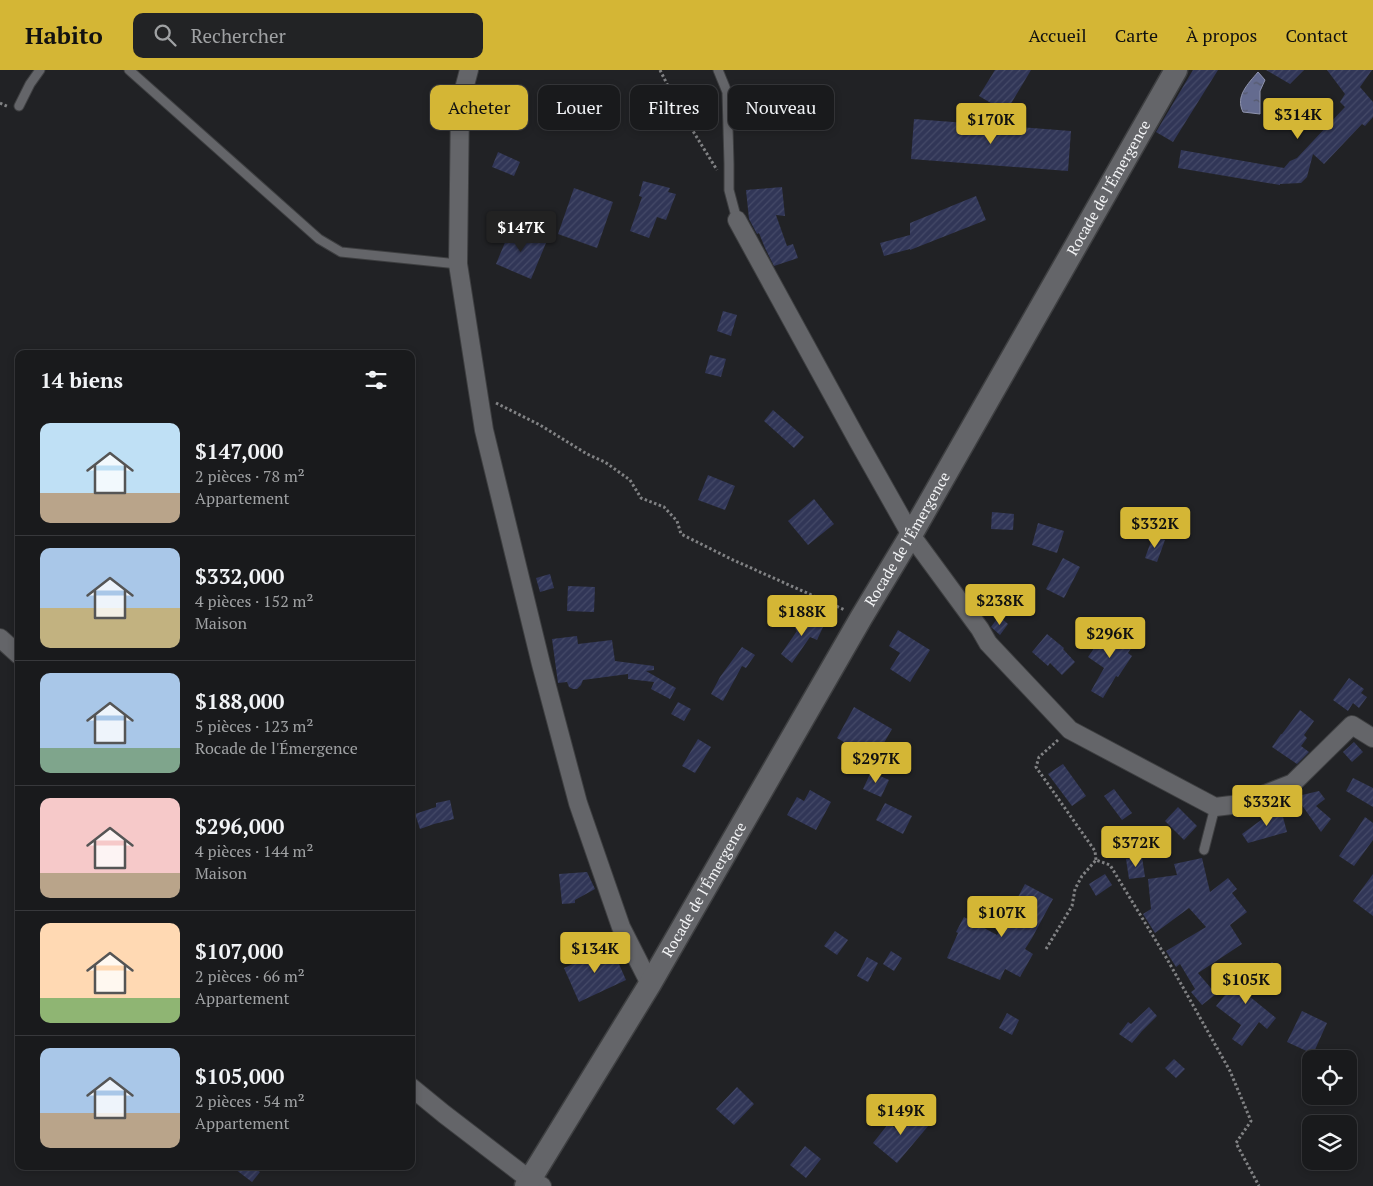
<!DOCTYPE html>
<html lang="fr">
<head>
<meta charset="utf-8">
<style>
	:root { --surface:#191a1c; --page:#222325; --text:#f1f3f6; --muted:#9fa1a3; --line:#37383b; --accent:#d4b635 }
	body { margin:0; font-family:"PT Serif",serif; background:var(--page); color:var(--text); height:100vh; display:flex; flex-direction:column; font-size:19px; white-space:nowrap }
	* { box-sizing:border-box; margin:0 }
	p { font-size:16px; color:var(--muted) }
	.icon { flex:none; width:28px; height:28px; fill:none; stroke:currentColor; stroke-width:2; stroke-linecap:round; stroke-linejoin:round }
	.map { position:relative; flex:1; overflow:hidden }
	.panel { position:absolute; left:15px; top:280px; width:400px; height:820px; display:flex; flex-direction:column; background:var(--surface); border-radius:10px; box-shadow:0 2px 8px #0003,0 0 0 1px var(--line) }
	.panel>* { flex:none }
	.guide { position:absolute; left:430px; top:15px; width:475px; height:45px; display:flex; gap:10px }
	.controls { position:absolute; left:1302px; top:980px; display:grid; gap:10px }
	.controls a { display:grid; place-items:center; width:55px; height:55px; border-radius:10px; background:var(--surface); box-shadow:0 2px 8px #0003,0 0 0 1px var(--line); font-size:25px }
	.price { position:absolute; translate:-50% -42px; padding:0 11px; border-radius:5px; background:var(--accent); color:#111; font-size:16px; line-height:32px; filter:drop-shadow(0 1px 2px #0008) }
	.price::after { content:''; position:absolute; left:50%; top:30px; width:15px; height:11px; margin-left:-8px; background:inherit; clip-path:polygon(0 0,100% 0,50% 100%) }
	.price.on { background:#222; color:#fff }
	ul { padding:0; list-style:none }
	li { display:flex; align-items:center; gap:15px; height:125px; padding:0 25px }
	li+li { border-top:1px solid var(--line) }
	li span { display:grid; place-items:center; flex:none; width:140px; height:100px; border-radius:10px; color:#555 }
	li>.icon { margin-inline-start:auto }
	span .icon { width:60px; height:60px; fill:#fffc; stroke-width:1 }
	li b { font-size:21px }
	h2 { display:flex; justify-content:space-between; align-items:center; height:60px; padding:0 25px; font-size:21px }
	.tag { padding:0 18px; border-radius:10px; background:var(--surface); box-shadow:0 2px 8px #0003,0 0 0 1px var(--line); font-size:18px; line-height:45px }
	.tag.on { background:var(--accent); color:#111 }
	header { display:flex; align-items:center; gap:30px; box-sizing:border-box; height:70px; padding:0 25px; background:var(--accent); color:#111 }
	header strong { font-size:24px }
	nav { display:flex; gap:28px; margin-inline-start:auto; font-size:18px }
	.search { width:350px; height:45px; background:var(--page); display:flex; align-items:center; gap:12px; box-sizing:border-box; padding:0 18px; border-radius:10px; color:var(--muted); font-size:19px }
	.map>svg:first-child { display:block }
	.water { fill:url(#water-ripples); stroke:#8f94ae }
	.building { fill:url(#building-hatch) }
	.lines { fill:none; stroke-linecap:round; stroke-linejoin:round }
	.service-casing { stroke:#3e3f41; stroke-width:11 }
	.minor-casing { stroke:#3e3f41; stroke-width:20 }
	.tertiary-casing { stroke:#3e3f41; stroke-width:25 }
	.path { stroke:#818284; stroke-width:3; stroke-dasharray:2.5 2.5; stroke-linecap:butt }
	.service { stroke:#646569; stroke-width:9 }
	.minor { stroke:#646569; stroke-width:18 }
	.tertiary { stroke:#646569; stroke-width:22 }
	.labels { text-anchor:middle; stroke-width:5; stroke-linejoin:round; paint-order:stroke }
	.street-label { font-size:15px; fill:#f2f3f5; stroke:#212225 }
</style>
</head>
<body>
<header>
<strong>Habito</strong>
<div class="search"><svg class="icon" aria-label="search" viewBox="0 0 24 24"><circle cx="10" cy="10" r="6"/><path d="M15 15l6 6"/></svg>Rechercher</div>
<nav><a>Accueil</a><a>Carte</a><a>À propos</a><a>Contact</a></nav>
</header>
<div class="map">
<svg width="1373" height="1116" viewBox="0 0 1373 1116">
	<defs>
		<pattern id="water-ripples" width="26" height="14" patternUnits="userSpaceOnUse" patternTransform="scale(1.25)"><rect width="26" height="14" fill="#646b8f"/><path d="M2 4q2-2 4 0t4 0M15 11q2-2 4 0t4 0" fill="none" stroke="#555869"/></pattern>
		<pattern id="building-hatch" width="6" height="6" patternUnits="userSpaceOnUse" patternTransform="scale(1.25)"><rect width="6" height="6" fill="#313657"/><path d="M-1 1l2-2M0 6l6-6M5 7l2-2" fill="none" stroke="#454a68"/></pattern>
	</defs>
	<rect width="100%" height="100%" fill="#212225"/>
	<path class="water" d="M1258,2L1265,10L1260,21V44L1243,42C1235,26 1248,14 1258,2Z"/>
	<g class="building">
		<path d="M995,0H1031L1006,42L979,26Z"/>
		<path d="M1193,0H1218L1173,72L1156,62Z"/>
		<path d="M1266,0H1304L1290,14Z"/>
		<path d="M1327,0H1372L1360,17L1373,32V47L1365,56L1362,54L1324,94L1313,84L1307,107L1301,113L1280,114V115L1178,98L1181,80L1284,98L1290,91L1297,88L1345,37L1340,32L1345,24Z"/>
		<path d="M914,49L1071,61L1068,101L911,89Z"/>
		<path d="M498,82L520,92L514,106L492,97Z"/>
		<path d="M643,111L670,118L668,122L676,124L666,150L657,147L649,168L630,161L642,127L639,126Z"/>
		<path d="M782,117L785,146L776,145L787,176L793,174L798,188L774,196L765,178L759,163L757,164L749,149L746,120Z"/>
		<path d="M574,118L613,132L597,178L558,164Z"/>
		<path d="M976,126L986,150L910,180V179L884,186L880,173L910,165V153Z"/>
		<path d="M511,158L546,173L531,209L496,194Z"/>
		<path d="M723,241L737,245L731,266L717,261Z"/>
		<path d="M710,285L726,289L721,307L705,303Z"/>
		<path d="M773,340L804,367L794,378L764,351Z"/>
		<path d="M708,405L735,416L725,440L698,430Z"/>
		<path d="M814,429L834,454L808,475L788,451Z"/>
		<path d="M992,442L1014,444L1013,460L991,459Z"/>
		<path d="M1038,453L1064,461L1057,483L1032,475Z"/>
		<path d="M1153,466L1165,470L1157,492L1145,488Z"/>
		<path d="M1063,488L1080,497L1064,528L1046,519Z"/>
		<path d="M550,504L554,518L540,522L536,508Z"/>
		<path d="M568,516L595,517L594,542L567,541Z"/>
		<path d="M802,544L824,555L817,570L810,567L792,593L781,584L797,561L795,559Z"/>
		<path d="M999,546L1008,554L1000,565L991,557Z"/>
		<path d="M1109,557L1134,574L1128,583L1132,586L1118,607L1116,606L1103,628L1091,621L1104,598L1088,587Z"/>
		<path d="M898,560L930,580L910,612L890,599L900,583L889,576Z"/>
		<path d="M1047,564L1064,578L1063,579L1075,592L1062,605L1050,593L1048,596L1032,582Z"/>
		<path d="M577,566L578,574L612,570L615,591L654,596V600L646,601L676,618L670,629L651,619L654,612L628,609V604L583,610L581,615L577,619H573L569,617L567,612L558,613L552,569Z"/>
		<path d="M742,577L755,585L746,598L742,596L723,631L711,624L720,607Z"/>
		<path d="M1349,608L1364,619L1361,623L1367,627L1359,638L1353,633L1348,641L1333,630Z"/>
		<path d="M678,632L691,639L684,651L671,644Z"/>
		<path d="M854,637L892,659L874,690L837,668Z"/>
		<path d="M1300,640L1314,651L1304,665L1307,668L1301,676L1309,682L1297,694L1272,677L1281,664H1282Z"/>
		<path d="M698,669L711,677L695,703L682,696Z"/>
		<path d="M1354,672L1363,682L1352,692L1343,682Z"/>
		<path d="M1063,694L1086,726L1072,736L1048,704Z"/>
		<path d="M871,702L889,710L881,727L863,719Z"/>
		<path d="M1353,708L1373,718V737L1346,721Z"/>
		<path d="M1114,719L1132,743L1122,750L1104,726Z"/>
		<path d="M810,720L831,732L816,760L787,745L797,727L804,731Z"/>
		<path d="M1319,721L1325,729L1316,736L1331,749L1321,762L1294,724L1298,722L1302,725Z"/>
		<path d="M450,730L454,749L434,754L420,759L415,744L436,737V733Z"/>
		<path d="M885,733L912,746L903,764L876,750Z"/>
		<path d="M1280,736L1287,762L1248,773L1242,764Z"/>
		<path d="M1178,737L1197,756L1184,770L1165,751Z"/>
		<path d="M1365,747L1373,753V770L1354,796L1339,786Z"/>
		<path d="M1142,787L1145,807L1129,809L1126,789Z"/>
		<path d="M1202,788L1210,822L1228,808L1237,819L1232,823L1247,842L1230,855L1242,874L1198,903L1216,924L1202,935L1191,922L1195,919L1180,894L1176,897L1166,881L1206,857L1189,838L1155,863L1143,844L1151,839L1148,809L1177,805L1174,794Z"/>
		<path d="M587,802L595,819L575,830V833L562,834L559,804Z"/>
		<path d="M1105,804L1112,815L1096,826L1089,814Z"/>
		<path d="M1373,804V846L1353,831Z"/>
		<path d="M1025,814L1053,829L1032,868L1025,879L1033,884L1020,907L1005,899L1000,910L947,888L958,863L956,862L964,847L997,865Z"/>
		<path d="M835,861L848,870L837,885L824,876Z"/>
		<path d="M611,876L626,910L579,932L564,898Z"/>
		<path d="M891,881L902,888L894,901L883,894Z"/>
		<path d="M867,887L878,893L868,912L857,906Z"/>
		<path d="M1272,892L1275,894L1249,926L1276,948L1267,959L1259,952L1242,976L1232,969L1241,955L1216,936L1243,903L1249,907Z"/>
		<path d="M1149,937L1157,946L1142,961L1132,973L1119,964L1128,952L1131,954Z"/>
		<path d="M1302,941L1327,953L1313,984L1287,972Z"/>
		<path d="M1007,943L1019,950L1012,965L999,958Z"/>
		<path d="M1174,989L1185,999L1176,1008L1165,998Z"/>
		<path d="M737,1017L754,1034L734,1055L716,1039Z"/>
		<path d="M910,1040L929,1055L897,1093L873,1073L889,1053L895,1058Z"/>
		<path d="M805,1076L821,1089L806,1108L790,1095Z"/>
		<path d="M231,1096H252L260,1102L252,1112Z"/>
	</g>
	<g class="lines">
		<g class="service-casing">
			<g id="service">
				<path d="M129,0L319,169L341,182L458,194"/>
				<path d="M718,0L727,22L729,94V120L737,150"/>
				<path d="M19,36L30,14L40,0"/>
				<path d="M1204,780L1215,737"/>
			</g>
		</g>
		<g class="minor-casing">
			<g id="minor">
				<path d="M469,0L460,34L458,194L484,360L541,594L578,733L621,857L650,914"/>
				<path d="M737,150L858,371L911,465L980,559L988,573L1070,660L1215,737L1240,734L1293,713L1352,655L1373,668"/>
				<path d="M0,568L19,585"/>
				<path d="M411,1017L444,1044L530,1110L542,1116"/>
			</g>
		</g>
		<g class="tertiary-casing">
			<g id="tertiary">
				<path id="s1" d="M526,1116L650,914L861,548L911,465L1176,0"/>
			</g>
		</g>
		<g class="path">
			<path d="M660,0L680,40L717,100"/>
			<path d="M0,33L9,37"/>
			<path d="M496,333L540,355L587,384L605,392L630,410L641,428L664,437L677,451L681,464L731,489L845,540"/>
			<path d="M1058,670L1039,687L1036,697L1095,781L1096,790"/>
			<path d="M1046,879L1072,836L1075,819L1082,806L1096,790L1110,795L1167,889L1230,1001L1251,1051L1236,1073L1259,1116"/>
		</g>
		<use href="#service" class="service"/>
		<use href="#minor" class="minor"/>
		<use href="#tertiary" class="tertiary"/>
	</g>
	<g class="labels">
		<g class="street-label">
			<text dy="5" stroke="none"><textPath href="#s1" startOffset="1156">Rocade de l'Émergence</textPath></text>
			<text dy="5" stroke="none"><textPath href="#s1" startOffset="751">Rocade de l'Émergence</textPath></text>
			<text dy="5" stroke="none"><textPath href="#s1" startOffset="346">Rocade de l'Émergence</textPath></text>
		</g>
	</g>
</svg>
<div class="controls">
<a><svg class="icon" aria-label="locate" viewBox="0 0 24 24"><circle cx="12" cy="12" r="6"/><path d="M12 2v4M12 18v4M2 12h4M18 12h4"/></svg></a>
<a><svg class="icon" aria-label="layers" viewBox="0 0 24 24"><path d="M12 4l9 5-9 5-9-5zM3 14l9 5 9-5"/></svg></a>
</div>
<b class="price" style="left:1298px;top:70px">$314K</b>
<b class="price" style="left:991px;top:75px">$170K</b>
<b class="price on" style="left:521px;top:183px">$147K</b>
<b class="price" style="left:1155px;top:479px">$332K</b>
<b class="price" style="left:1000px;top:556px">$238K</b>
<b class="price" style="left:802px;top:567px">$188K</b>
<b class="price" style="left:1110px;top:589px">$296K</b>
<b class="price" style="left:876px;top:714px">$297K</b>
<b class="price" style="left:1267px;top:757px">$332K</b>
<b class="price" style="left:1136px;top:798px">$372K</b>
<b class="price" style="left:1002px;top:868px">$107K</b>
<b class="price" style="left:595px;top:904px">$134K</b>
<b class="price" style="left:1246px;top:935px">$105K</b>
<b class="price" style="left:901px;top:1066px">$149K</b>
<div class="guide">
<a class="tag on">Acheter</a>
<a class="tag">Louer</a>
<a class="tag">Filtres</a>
<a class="tag">Nouveau</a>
</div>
<section class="panel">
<h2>14 biens<svg class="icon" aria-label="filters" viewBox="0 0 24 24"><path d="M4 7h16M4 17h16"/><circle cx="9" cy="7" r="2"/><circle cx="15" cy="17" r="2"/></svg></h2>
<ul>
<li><span style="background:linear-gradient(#bfe0f5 70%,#b9a48a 0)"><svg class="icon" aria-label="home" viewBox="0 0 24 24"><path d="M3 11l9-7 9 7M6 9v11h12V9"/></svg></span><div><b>$147,000</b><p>2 pièces · 78 m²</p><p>Appartement</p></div></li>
<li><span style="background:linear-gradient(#a9c7e8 60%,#c2b280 0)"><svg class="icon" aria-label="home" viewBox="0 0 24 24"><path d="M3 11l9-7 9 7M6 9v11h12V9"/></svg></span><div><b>$332,000</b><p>4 pièces · 152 m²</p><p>Maison</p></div></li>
<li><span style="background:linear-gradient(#a9c7e8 75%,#7fa58c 0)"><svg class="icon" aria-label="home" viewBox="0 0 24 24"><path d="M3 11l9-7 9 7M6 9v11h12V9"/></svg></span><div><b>$188,000</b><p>5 pièces · 123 m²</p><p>Rocade de l'Émergence</p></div></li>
<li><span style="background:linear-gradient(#f6c9c9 75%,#b9a48a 0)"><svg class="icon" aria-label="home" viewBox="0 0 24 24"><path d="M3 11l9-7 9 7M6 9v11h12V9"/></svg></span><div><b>$296,000</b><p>4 pièces · 144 m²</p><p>Maison</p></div></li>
<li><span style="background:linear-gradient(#ffd9b3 75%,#8fb573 0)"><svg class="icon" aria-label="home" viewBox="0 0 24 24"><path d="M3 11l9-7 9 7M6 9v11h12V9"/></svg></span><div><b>$107,000</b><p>2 pièces · 66 m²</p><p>Appartement</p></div></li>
<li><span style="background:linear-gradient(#a9c7e8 65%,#b9a48a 0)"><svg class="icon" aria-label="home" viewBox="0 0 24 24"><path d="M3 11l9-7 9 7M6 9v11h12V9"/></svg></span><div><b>$105,000</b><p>2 pièces · 54 m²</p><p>Appartement</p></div></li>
</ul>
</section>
</div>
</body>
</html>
